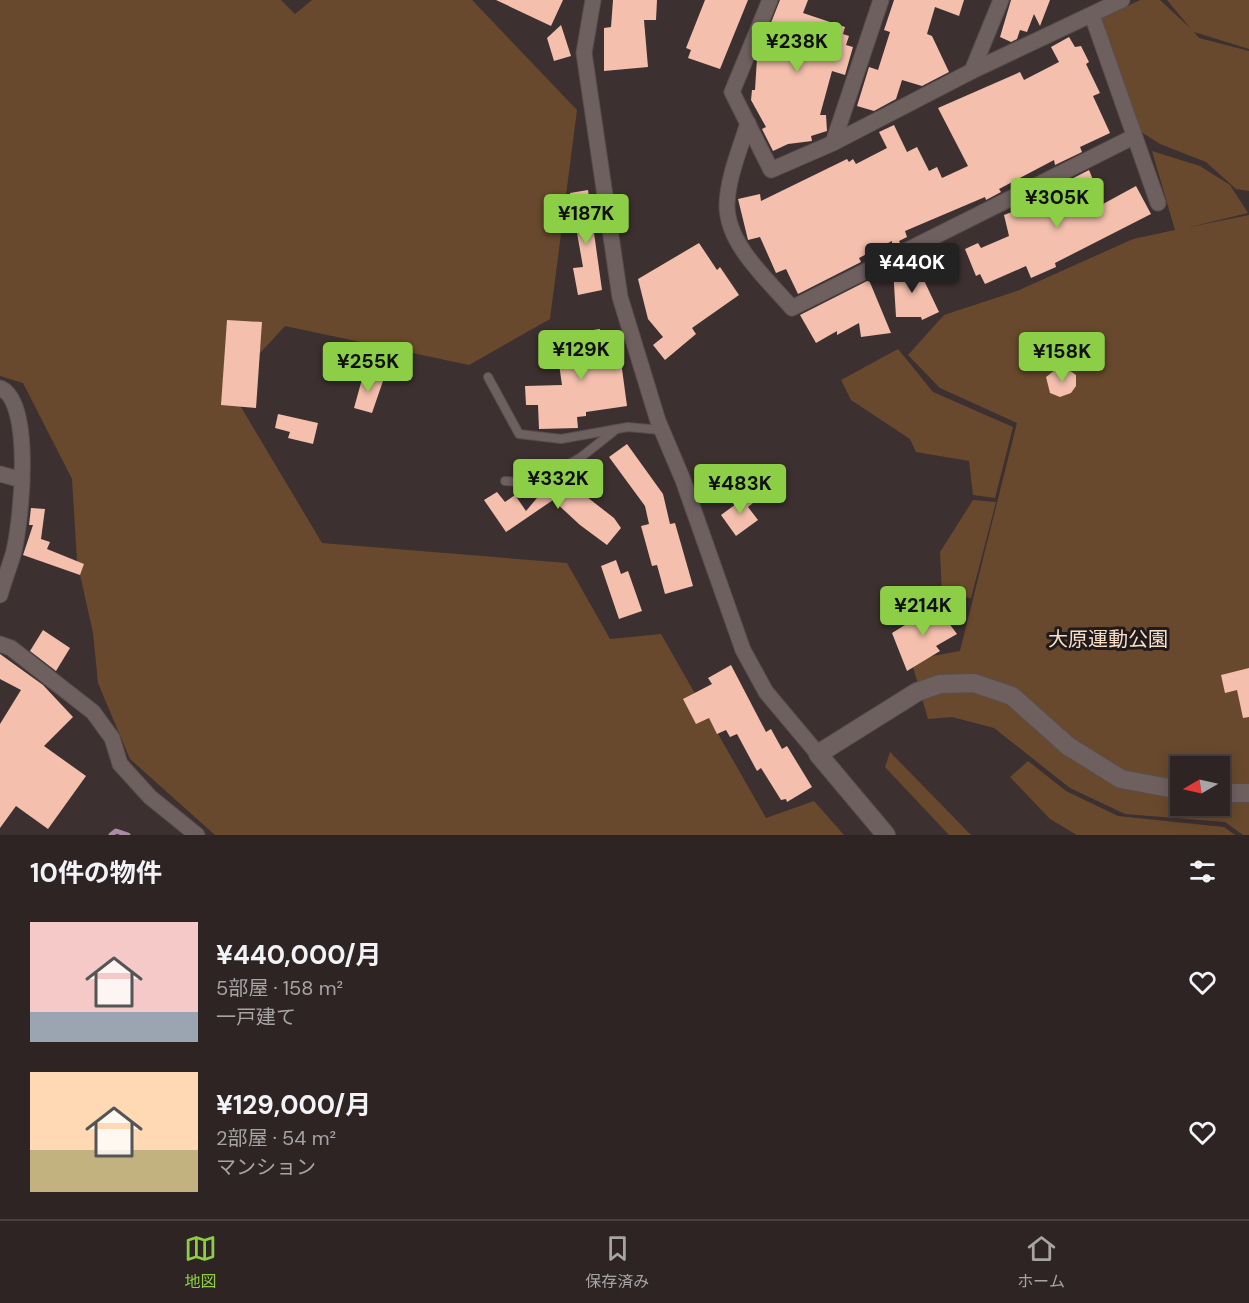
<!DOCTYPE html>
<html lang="ja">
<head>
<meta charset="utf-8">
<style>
	:root { --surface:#2e2424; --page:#3a3031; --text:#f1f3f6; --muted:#a7a4a6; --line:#494141; --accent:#8cce45 }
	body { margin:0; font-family:"DM Sans","Noto Sans JP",sans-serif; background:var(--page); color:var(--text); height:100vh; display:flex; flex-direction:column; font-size:22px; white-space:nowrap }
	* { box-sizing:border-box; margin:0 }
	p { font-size:20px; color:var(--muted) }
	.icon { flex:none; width:33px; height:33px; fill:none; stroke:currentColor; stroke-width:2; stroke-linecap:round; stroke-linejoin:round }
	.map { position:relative; height:835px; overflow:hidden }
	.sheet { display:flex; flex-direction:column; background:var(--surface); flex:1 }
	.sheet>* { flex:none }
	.needle { width:39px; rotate:261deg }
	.controls { position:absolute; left:1170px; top:756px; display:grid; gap:12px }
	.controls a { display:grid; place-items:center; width:60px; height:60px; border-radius:0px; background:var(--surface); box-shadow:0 3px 15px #0003,0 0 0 2px var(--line); font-size:30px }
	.price { position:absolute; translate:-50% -51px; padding:0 14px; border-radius:6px; background:var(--accent); color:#111; font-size:20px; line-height:39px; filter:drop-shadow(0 2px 3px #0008) }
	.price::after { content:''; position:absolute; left:50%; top:36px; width:18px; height:14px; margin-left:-9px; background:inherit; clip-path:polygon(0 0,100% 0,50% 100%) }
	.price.selected { background:#222; color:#fff }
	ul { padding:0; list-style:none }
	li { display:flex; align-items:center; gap:18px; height:150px; padding:0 30px }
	li span { display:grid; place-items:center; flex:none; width:168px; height:120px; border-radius:0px; color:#555 }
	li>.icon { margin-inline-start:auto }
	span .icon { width:72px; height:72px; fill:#fffc; stroke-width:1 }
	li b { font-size:26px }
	h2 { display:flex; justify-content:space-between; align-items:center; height:72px; padding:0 30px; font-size:26px }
	.tabs { display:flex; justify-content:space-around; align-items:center; height:84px; border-top:2px solid var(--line); background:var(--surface); font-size:16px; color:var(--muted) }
	.tabs a { display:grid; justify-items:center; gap:3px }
	.tabs .selected { color:var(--accent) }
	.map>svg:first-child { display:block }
	.green { fill:#68492d; fill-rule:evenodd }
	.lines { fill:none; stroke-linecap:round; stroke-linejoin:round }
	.stream { stroke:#a98ca3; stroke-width:5 }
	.building { fill:#f4bfad }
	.lane-casing { stroke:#594e4e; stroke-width:10 }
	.street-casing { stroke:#594e4e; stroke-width:17 }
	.secondary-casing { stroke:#594e4e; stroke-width:20 }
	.lane { stroke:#6f6060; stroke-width:8 }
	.street { stroke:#6f6060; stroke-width:15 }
	.secondary { stroke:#6f6060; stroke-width:18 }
	.labels { text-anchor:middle; stroke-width:6; stroke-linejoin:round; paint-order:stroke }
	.park-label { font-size:20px; fill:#f6dec9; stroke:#201a1a }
</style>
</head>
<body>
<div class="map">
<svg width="1249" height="835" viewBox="0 0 1249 835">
	<rect width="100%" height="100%" fill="#3d3030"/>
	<g class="green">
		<path d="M0,0H281L295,14L312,0H472L577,110L550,319L469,365L285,326L229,387L322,543L567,563L610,639L661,634L766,818L814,801L844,835H215L130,759L98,683L93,633L77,561L72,479L23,383L0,376Z"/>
		<path d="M1140,0H1160L1191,29L1167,0H1249V49L1194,32L1199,38L1249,51V191L1236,189L1206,162L1160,144L1138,130L1099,20Z"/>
		<path d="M1152,151L1200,166L1230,185L1248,213L1190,227L1249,215V835H1243L1225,822L1125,814L1070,788L994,728L952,717L928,719L911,660L960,651L1017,423L940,388L908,355L944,315L1017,291L1133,239L1175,230ZM1180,766H1220V806H1180Z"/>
		<path d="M898,349L933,392L1013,427L995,498L973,495L969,461L916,452L910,439L851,400L841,380Z"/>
		<path d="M973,500L996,502L971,598L942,595L940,552Z"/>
		<path d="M890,752L891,753L971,835H949L885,767Z"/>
		<path d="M1028,761L1066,791L1118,816L1224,827L1235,835H1077L1050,819L1010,777Z"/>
	</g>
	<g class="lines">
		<path class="stream" d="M111,835L116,831L128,835"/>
	</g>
	<g class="building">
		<path d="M496,0H563L551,26Z"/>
		<path d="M613,0H657L656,20H644L648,67L604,71V28L611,27Z"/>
		<path d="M705,0H748L720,69L688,58L691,50L686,48Z"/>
		<path d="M780,0H808L803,13L845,27L843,34L849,36L846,45L853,47L845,75L832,71L820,115H826L827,131L811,136L812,141L788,144L773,151L762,129L766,127L751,100L752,90H755L757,58Z"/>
		<path d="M894,0H964L959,16L935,7L927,34L932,36L949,72L922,86L902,80L896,99L874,111L857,106L869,67L878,70L890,32L884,30Z"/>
		<path d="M1011,0H1050L1040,26L1034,14L1027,32L1020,30L1017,39L1011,42L1000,37Z"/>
		<path d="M561,25L571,56L554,61L547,38Z"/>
		<path d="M1069,37L1075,47L1081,46L1089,62L1086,64L1100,93L1093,96L1110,133L1080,147L1082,152L1055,165L1054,160L999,189L1001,192L986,200L985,197L905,231L907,237L899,241L900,243L892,247V241L859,258L861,262L798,294L786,269L776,273L760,237L748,240L738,199L760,194L761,201L847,159L849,162L853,159L856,164L887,148L879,132L894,125L907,152L917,147L929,171L937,167L942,178L968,166L938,108L1020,72L1024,80L1059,62L1051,47Z"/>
		<path d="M1089,170L1103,204L1136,186L1151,214L1055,263L1056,267L1031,278L1026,266L985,284L980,274L976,276L965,249L978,243L981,248L1009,236L1004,215L1017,210L1018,212L1042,201L1059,191L1058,186Z"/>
		<path d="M588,190L602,290L578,295L573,268L583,267L570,193Z"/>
		<path d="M699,243L717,270L720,267L739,295L692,328L696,334L665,360L653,345L663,337L648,319L638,279Z"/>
		<path d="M909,260L915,274L920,272L939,312L922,320L921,317H896L893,268Z"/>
		<path d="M869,280L891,333L861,337L859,323L837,335V331L816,343L800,315Z"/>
		<path d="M227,320L262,322L256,408L221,405Z"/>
		<path d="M600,329V333L611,332L612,339H618L627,406L586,412V416L577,417L578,428L539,429L538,405H526L525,386L562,385L556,343L561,342L559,335Z"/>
		<path d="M1055,370H1069L1076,375V386L1071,393L1060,397L1050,393L1046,377Z"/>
		<path d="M364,372L379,377L378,380L383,381L372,413L354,408Z"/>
		<path d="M278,414L318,423L313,444L288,438L290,432L275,428Z"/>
		<path d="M627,444L663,494L670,524L675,523L693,586L665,594L657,565L652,566L641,526L649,524L645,506L609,457Z"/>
		<path d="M560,476L614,518L621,528L607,545L580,525L553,500L506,532L484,500L497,492L505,502L515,495L526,511L553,479Z"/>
		<path d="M744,491L753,503L748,507L758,520L736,536L721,515L736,504L733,499Z"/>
		<path d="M31,508L45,509L41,539L50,542L47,549L84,564L80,575L23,555L33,525H29Z"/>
		<path d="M616,560L621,574L628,571L642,611L619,619L601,566Z"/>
		<path d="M936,606L957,634L936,646L940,651L907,671L892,633Z"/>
		<path d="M43,630L70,648L56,671L30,651Z"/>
		<path d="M0,654L43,685L73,717L44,746L86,776L48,829L16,806L0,828V724L21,690L0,679Z"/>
		<path d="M731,665L766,732L771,729L782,749L787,746L812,787L787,802L786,799L781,800L761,768L757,771L737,734L730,737L726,730L717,734L709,718L696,724L683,699L712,684L708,678Z"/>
		<path d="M1249,668V717L1243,718L1237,690L1225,693L1221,675Z"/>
	</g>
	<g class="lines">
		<g class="lane-casing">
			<g id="lane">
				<path d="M488,377L519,434L561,439L628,427L661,430"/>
				<path d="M505,481L534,483L580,458L614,431"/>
			</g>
		</g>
		<g class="street-casing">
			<g id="street">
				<path d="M593,0L584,53L620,297L658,421L683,480L743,650L766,692L818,754"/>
				<path d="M770,0L732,92L771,170L833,143L972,71L1122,0"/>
				<path d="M1092,15L1158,203"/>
				<path d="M972,71L1001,0"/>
				<path d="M748,123C740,149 728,177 727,204C726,244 768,280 792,308L1133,137"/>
				<path d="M833,143L881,0"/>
				<path d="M0,388C34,401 21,521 14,551C10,566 4,580 0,595"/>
				<path d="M0,474L22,480"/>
				<path d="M0,644L11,648L93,712L112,738L120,764L150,797L197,835"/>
			</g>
		</g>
		<g class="secondary-casing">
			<g id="secondary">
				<path d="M1220,793H1249"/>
				<path d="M886,835L818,754L917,692L940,684L974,683L1012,696L1068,746L1121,779L1180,790"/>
			</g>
		</g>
		<use href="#lane" class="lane"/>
		<use href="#street" class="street"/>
		<use href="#secondary" class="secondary"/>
	</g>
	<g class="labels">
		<g class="park-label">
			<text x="1108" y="646">大原運動公園</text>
		</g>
	</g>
</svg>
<div class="controls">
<a><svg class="needle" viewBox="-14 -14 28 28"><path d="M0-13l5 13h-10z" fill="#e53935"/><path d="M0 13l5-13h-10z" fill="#a7a4a6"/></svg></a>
</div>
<b class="price" style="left:797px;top:73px">¥238K</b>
<b class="price" style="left:1057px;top:229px">¥305K</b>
<b class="price" style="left:586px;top:245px">¥187K</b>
<b class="price selected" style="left:912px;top:294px">¥440K</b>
<b class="price" style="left:581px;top:381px">¥129K</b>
<b class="price" style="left:1062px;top:383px">¥158K</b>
<b class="price" style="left:368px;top:393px">¥255K</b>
<b class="price" style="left:558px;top:510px">¥332K</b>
<b class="price" style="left:740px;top:515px">¥483K</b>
<b class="price" style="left:923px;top:637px">¥214K</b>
</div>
<section class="sheet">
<h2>10件の物件<svg class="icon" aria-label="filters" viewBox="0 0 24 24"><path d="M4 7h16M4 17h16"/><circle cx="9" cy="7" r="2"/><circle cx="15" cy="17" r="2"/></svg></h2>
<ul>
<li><span style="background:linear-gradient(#f6c9c9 75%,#9aa5b1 0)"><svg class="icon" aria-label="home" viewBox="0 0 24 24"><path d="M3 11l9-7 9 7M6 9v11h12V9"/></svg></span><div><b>¥440,000/月</b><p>5部屋 · 158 m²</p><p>一戸建て</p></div><svg class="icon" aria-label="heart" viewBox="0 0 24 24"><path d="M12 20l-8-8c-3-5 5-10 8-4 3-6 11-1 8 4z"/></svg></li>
<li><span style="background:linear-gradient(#ffd9b3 65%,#c2b280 0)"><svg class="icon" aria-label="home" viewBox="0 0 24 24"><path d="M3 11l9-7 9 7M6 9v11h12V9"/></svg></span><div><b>¥129,000/月</b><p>2部屋 · 54 m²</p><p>マンション</p></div><svg class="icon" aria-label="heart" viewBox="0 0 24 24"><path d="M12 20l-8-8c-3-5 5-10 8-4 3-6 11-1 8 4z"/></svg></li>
</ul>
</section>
<nav class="tabs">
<a class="selected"><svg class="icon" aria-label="map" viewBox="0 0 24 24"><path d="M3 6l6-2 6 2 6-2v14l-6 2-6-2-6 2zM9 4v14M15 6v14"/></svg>地図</a>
<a><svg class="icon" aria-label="saved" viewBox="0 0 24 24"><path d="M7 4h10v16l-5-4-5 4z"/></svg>保存済み</a>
<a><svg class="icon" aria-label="home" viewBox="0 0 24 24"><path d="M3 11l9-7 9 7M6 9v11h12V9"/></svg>ホーム</a>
</nav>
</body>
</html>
